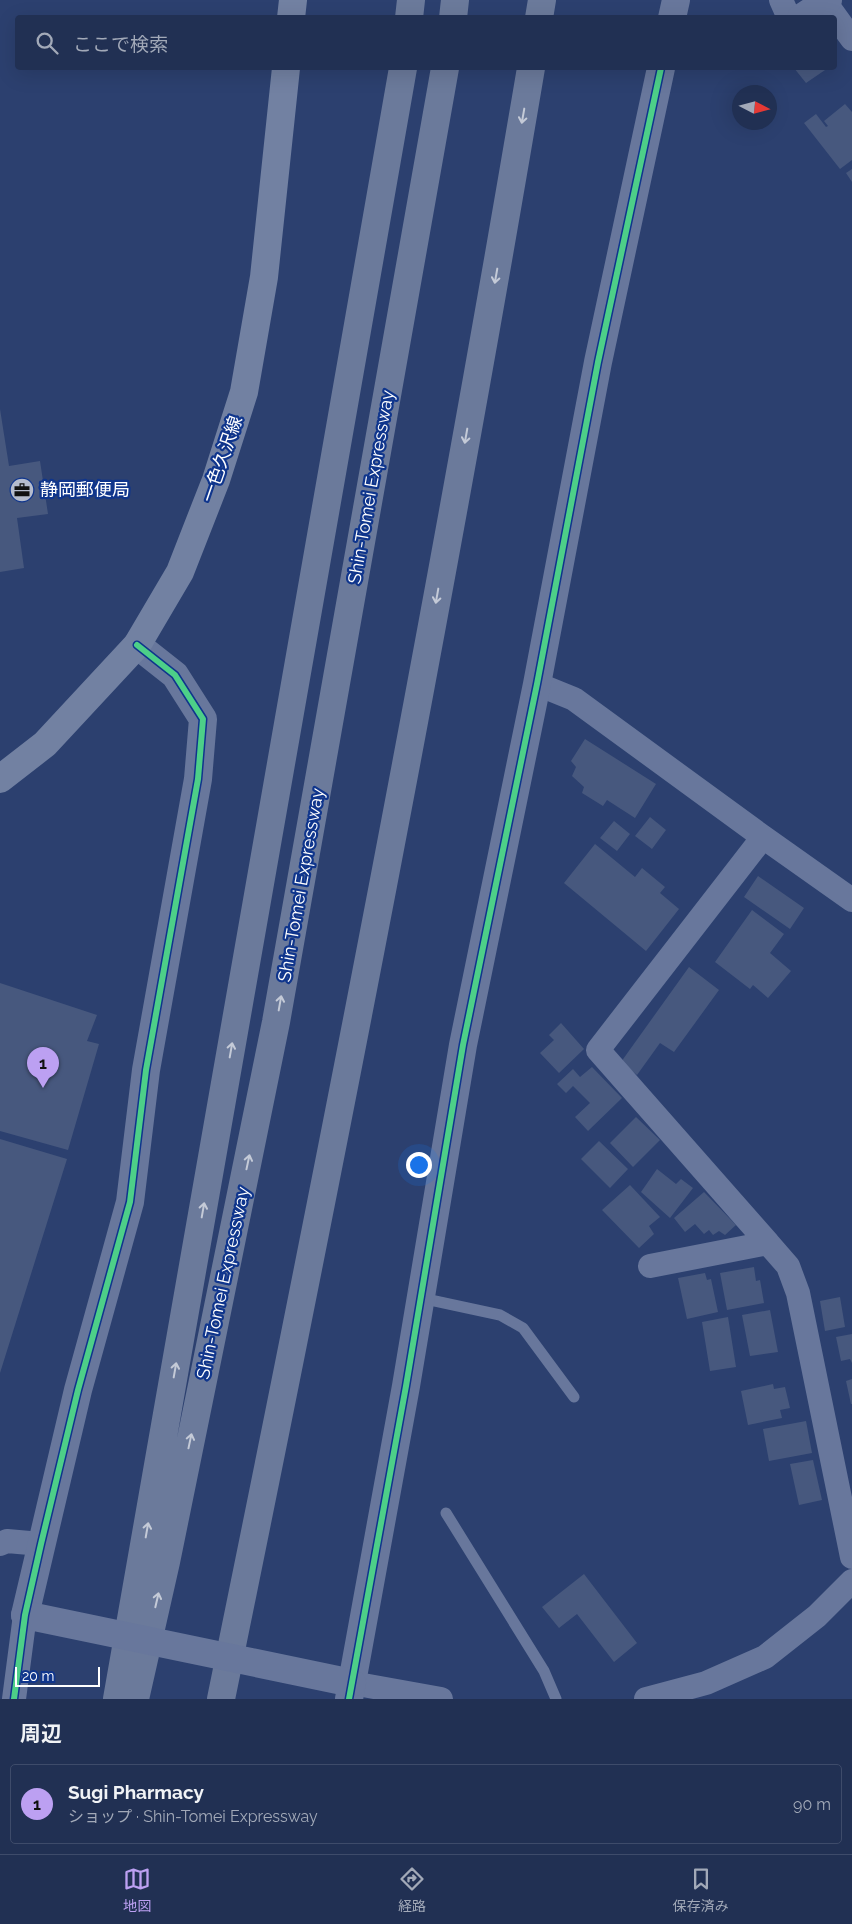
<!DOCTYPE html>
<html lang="ja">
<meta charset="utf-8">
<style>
:root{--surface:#213053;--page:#29385a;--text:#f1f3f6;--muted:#a2a9b8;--line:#3e4b6a;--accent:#bca0f2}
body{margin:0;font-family:Raleway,"Noto Sans JP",sans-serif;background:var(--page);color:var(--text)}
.compass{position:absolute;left:732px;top:85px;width:45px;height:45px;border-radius:50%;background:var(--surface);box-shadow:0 5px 20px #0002;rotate:96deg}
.scale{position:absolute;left:15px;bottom:12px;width:85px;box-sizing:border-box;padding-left:5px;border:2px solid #fff;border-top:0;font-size:14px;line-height:18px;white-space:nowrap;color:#fff;-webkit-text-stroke:4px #0f358c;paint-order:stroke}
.you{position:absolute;left:418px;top:1164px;width:18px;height:18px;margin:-12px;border:4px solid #fff;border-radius:50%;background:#1a73e8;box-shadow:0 0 0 8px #1a73e833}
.badge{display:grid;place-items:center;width:32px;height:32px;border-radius:50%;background:var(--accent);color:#111;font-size:16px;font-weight:700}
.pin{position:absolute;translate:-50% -41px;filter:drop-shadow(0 1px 2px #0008)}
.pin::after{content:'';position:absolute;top:26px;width:18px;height:15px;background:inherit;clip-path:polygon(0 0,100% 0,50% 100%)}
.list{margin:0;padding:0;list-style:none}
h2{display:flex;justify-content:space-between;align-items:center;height:65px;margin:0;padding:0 20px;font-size:21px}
h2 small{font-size:16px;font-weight:400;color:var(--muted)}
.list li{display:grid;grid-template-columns:32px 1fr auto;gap:15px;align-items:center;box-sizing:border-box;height:80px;margin:0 10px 10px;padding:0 10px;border:1px solid var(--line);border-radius:5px}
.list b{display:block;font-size:19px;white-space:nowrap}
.list p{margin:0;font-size:16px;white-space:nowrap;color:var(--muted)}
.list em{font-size:16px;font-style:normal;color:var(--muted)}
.icon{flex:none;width:28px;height:28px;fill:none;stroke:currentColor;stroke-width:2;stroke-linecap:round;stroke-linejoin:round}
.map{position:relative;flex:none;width:852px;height:1699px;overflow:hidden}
.search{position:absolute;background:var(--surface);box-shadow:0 5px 20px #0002;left:15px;right:15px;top:15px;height:55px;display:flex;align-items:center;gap:12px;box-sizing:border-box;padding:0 18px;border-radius:5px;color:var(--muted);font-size:19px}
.sheet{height:155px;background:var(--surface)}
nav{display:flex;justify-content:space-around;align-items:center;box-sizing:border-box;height:70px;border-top:1px solid var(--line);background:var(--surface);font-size:14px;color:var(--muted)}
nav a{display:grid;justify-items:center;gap:2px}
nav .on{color:var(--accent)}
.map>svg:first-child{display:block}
</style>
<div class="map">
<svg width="852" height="1699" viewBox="0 0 852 1699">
<rect width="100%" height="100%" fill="#2c406f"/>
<!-- building -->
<path fill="#47587e" d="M 794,68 L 828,68 L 806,83 Z
M 845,104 L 852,112 L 852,160 L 840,169 L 804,123 L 816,114 L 826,127 L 828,126 L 824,121 Z
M 852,169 L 852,182 L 846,173 Z
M 0,409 L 9,466 L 40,461 L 48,514 L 17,518 L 24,568 L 0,572 Z
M 585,739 L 656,784 L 635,818 L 607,800 L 603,806 L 582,793 L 584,787 L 572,776 L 576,767 L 571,761 Z
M 650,817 L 666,830 L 652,849 L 635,836 Z
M 614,821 L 630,834 L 617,851 L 600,838 Z
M 595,844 L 635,877 L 642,868 L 665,887 L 660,893 L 679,909 L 646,951 L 564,883 Z
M 758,876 L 804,908 L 790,929 L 744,897 Z
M 752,910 L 784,934 L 770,953 L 791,971 L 768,998 L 753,985 L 750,989 L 715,962 Z
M 689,967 L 719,990 L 674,1052 L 660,1043 L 637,1075 L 621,1062 Z
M 0,983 L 97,1015 L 87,1041 L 99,1044 L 68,1150 L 0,1131 Z
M 561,1023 L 584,1049 L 559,1073 L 540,1053 L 554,1040 L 549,1035 Z
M 592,1067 L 622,1098 L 588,1131 L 575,1117 L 590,1103 L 573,1086 L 566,1093 L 557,1084 L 573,1069 L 580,1077 Z
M 636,1117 L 660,1140 L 633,1167 L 610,1143 Z
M 0,1139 L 67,1159 L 0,1373 Z
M 599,1141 L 628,1169 L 610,1188 L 581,1159 Z
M 657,1169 L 676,1184 L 681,1179 L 693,1188 L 670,1218 L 641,1192 Z
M 630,1185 L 660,1217 L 649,1226 L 654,1234 L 639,1248 L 602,1210 Z
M 704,1192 L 736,1225 L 725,1235 L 719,1231 L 713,1235 L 709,1230 L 704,1234 L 695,1224 L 685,1232 L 674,1218 Z
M 754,1267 L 756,1281 L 760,1280 L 764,1303 L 727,1310 L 720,1273 Z
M 705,1273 L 707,1280 L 711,1279 L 718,1312 L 687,1319 L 678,1278 Z
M 840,1297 L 845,1327 L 825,1331 L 820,1301 Z
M 770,1310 L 778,1352 L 750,1356 L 742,1315 Z
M 728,1317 L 736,1367 L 710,1371 L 702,1322 Z
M 852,1334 L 852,1363 L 850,1359 L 841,1361 L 836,1337 Z
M 852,1379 L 852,1404 L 851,1404 L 846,1381 Z
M 773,1384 L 774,1389 L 785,1387 L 790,1408 L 780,1410 L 782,1418 L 748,1425 L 741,1391 Z
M 806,1421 L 812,1453 L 769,1461 L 763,1429 Z
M 813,1460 L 822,1500 L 799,1505 L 790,1464 Z
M 584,1574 L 637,1643 L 614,1662 L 577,1614 L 559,1628 L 542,1607 Z"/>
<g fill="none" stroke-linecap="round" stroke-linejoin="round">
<!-- service -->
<path stroke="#68779c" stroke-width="11" d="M 421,1298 L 500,1315 L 523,1328 L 574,1397
M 446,1513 L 544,1671 L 556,1699"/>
<!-- minor -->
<path stroke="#68779c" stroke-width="24" d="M 781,0 L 789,18
M 825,2 L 852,39
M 537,684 L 574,699 L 763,837 L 852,900
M 763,837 L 598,1050 L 768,1243
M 650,1266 L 768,1243 L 788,1266 L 798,1293 L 852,1557
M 0,1544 L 7,1541 L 41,1544
M 352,1683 L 441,1699
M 14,1699 L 25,1615
M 646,1699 L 706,1683 L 765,1657 L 817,1616 L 852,1581"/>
<!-- tertiary -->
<path stroke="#68779c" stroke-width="28" d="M 672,18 L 676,0
M 801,18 L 828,0
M 25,1615 L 78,1390 L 130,1202 L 146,1070 L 198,779 L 203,719 L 175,675 L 137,645
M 349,1699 L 406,1386 L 463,1045 L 537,684 L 598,362 L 661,68"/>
<!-- primary -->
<path stroke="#7281a2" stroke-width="28" d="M 291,18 L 293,0
M 0,779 L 45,744 L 137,645 L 180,572 L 216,480 L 244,392 L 264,277 L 286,68"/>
<!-- motorway -->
<path stroke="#6b7a9b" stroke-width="28" d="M 409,18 L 411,0
M 453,18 L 455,0
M 539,18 L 542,0
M 117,1699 L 403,68
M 135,1699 L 166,1562 L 276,1022 L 445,68
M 221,1699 C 332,1157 439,613 531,68"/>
<!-- tertiary-bridge -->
<path stroke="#68779c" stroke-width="28" d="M 25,1615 L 352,1683"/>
<!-- cycleway casing -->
<g stroke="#0f358c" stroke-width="9">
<path id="cycleway" d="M 14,1699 L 25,1615 L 41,1544 L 78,1390 L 130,1202 L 146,1070 L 198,779 L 203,719 L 175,675 L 137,645
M 349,1699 L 406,1386 L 463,1045 L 537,684 L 598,362 L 661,68"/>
</g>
<!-- cycleway -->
<use href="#cycleway" stroke="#4dcf88" stroke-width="6"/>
</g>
<!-- one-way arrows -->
<defs><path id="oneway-shaft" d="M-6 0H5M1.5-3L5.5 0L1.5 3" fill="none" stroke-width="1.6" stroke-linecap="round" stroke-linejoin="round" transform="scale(1.25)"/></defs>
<g stroke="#c4cad7">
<use href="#oneway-shaft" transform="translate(523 116) rotate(100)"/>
<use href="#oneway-shaft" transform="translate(496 276) rotate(100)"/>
<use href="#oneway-shaft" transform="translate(466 436) rotate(100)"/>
<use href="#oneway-shaft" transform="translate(437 596) rotate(100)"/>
<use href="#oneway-shaft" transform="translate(280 1003) rotate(-80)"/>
<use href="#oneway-shaft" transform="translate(231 1050) rotate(-80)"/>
<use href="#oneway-shaft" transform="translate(248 1162) rotate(-78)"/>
<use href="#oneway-shaft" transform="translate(203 1210) rotate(-80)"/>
<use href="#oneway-shaft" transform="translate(175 1370) rotate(-80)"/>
<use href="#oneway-shaft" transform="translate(190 1441) rotate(-78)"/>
<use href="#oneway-shaft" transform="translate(147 1530) rotate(-80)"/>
<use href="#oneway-shaft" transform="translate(157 1600) rotate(-77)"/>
</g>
<!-- icons -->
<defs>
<g id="office-disc" transform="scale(1.25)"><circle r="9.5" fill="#b5bccd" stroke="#0f358c"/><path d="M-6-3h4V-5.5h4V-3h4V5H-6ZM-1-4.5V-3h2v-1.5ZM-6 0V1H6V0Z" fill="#111"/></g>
</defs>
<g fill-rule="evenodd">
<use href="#office-disc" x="22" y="490"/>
</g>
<g text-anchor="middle" stroke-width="4.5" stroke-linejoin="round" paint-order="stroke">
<!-- street labels -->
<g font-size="18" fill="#fff" stroke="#0f358c">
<text transform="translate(222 459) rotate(-71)" y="6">一色久沢線</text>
<text transform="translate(371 487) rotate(-80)" y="6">Shin-Tomei Expressway</text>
<text transform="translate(301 885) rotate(-80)" y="6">Shin-Tomei Expressway</text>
<text transform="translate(223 1283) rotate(-78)" y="6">Shin-Tomei Expressway</text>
</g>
<!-- poi labels -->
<g font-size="18" fill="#fff" stroke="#0f358c" text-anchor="start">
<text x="40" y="496">静岡郵便局</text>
</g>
</g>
</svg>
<svg class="compass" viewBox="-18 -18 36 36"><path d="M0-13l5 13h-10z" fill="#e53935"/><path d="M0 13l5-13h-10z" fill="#a2a9b8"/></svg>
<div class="scale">20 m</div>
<div class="you"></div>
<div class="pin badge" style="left:43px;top:1088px">1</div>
<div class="search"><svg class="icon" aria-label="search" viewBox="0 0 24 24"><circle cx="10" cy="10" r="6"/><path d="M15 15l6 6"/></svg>ここで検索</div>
</div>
<section class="sheet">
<h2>周辺<small></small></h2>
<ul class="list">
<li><span class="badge">1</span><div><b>Sugi Pharmacy</b><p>ショップ · Shin-Tomei Expressway</p></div><em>90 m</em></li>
</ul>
</section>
<nav>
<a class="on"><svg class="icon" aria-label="map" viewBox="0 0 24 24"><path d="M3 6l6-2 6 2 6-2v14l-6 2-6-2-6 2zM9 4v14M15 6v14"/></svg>地図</a>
<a><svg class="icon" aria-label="directions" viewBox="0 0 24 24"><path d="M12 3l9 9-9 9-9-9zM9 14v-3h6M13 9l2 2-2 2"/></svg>経路</a>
<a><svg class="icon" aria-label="saved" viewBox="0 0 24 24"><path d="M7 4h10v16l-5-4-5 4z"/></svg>保存済み</a>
</nav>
